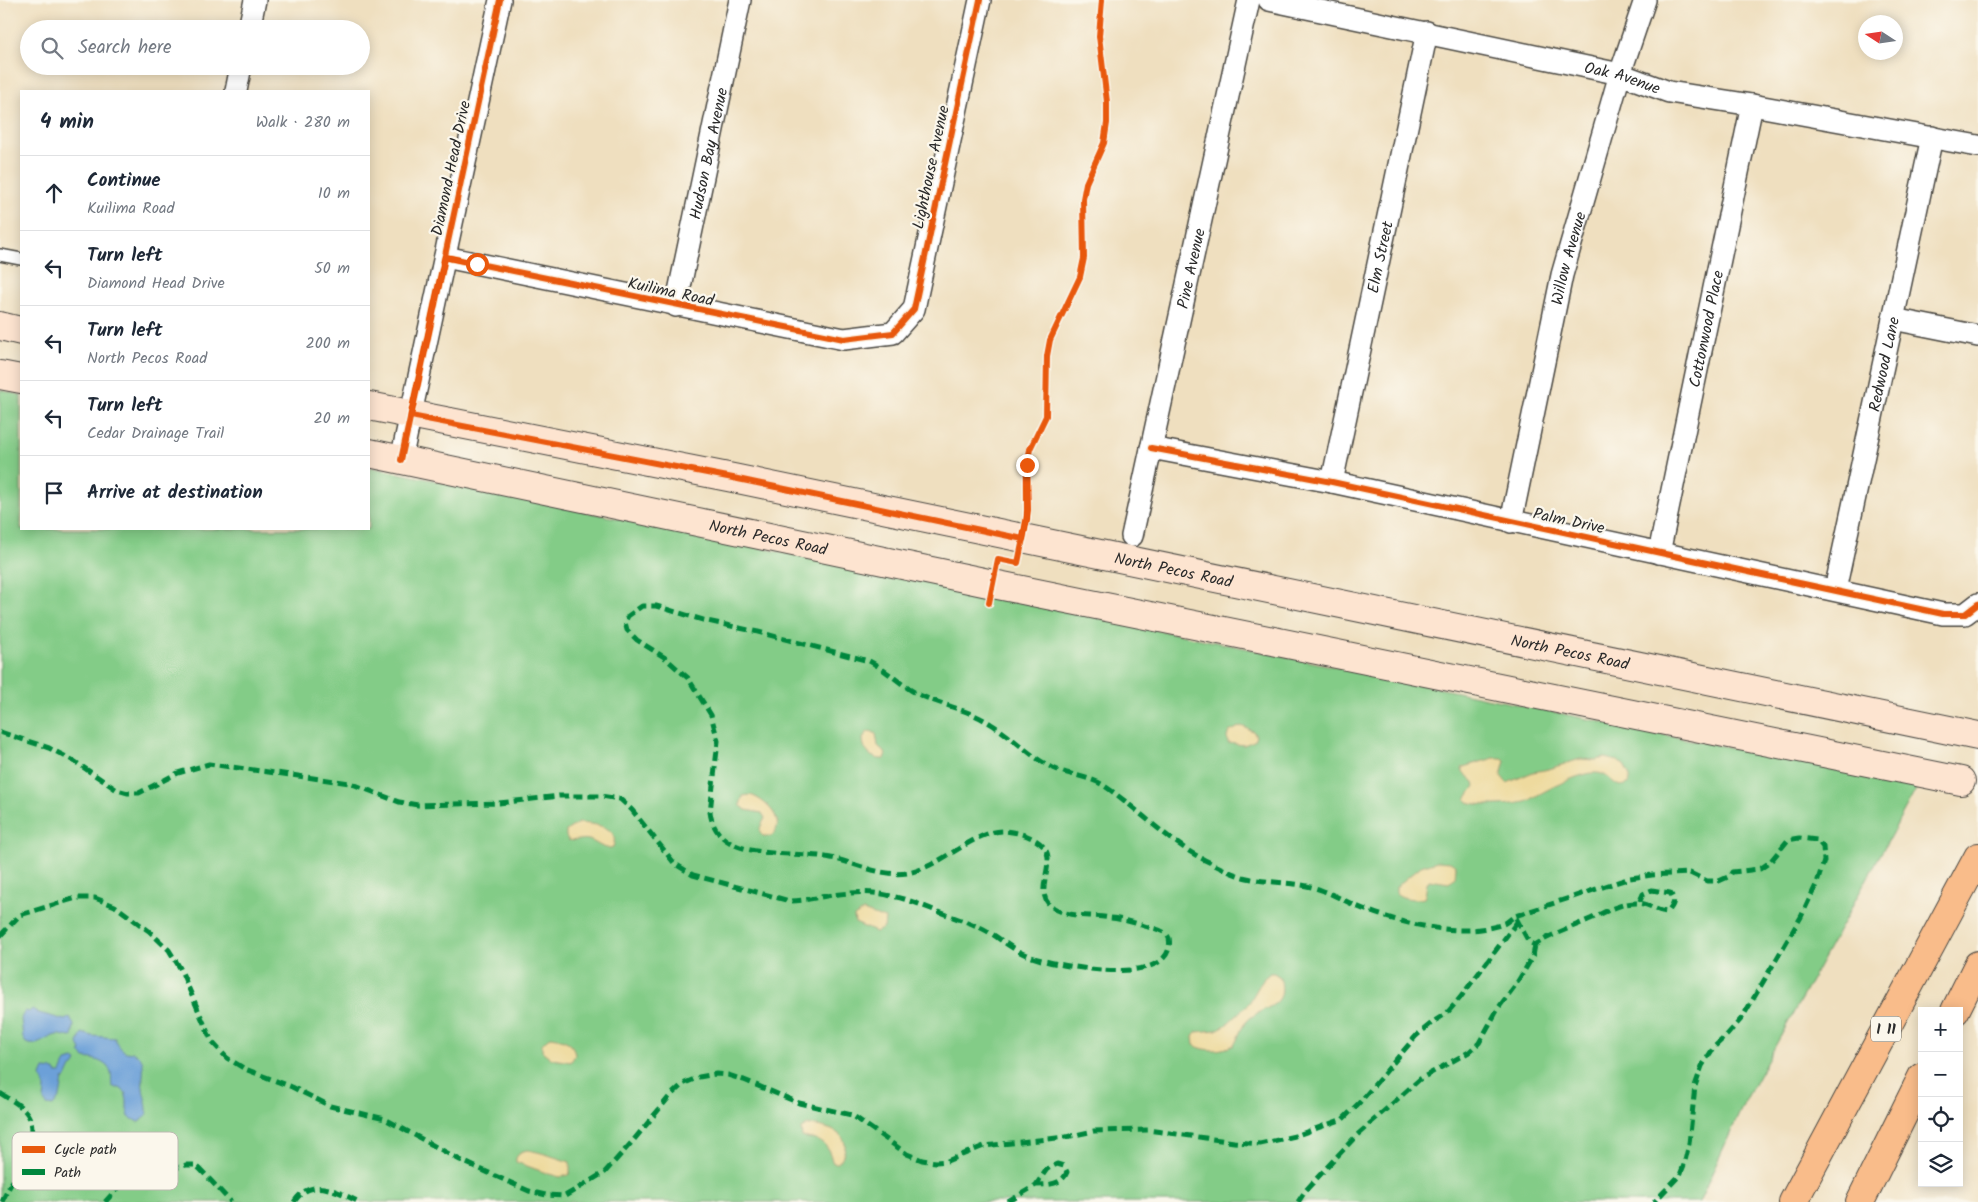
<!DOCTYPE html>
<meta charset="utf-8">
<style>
:root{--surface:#fff;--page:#f2f2f3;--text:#1f2937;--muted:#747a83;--line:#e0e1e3}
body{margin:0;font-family:Kalam,sans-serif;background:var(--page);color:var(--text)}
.controls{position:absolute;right:15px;bottom:15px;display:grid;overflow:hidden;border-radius:0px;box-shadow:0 2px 12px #0003}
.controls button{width:45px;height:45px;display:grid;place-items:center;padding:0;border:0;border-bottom:1px solid var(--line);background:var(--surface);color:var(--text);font:25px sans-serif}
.compass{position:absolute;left:1858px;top:15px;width:45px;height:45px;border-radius:50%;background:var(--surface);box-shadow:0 2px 12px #0003;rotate:282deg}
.stop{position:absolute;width:15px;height:15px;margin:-11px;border:4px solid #ea580c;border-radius:50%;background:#fff}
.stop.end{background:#ea580c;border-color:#fff;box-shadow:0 1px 5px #0008}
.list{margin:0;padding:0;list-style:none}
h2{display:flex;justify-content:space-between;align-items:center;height:65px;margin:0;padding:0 20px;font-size:21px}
h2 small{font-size:16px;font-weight:400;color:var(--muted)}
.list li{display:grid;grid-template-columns:32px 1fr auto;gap:15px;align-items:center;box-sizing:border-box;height:75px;padding:0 20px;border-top:1px solid var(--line)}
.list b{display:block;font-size:19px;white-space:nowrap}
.list p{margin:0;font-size:16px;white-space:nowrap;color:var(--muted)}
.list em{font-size:16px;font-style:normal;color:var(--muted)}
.icon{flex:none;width:28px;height:28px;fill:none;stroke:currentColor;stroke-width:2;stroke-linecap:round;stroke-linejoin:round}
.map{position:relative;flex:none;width:1978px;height:1202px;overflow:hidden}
.search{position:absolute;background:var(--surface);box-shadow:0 2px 12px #0003;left:20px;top:20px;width:350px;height:55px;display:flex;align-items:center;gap:12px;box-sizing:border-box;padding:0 18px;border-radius:28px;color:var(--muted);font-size:19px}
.panel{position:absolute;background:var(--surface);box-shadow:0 2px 12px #0003;left:20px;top:90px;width:350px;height:440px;border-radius:0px}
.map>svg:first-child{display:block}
</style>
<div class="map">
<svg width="1978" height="1202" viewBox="0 0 1978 1202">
<rect width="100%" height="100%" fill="#fbf7ec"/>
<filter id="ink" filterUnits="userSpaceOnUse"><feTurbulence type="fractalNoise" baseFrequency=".02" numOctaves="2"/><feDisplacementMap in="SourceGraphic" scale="10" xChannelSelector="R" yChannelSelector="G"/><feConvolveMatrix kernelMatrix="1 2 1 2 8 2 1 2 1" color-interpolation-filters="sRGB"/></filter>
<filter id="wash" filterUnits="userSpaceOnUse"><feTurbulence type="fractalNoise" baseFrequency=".0096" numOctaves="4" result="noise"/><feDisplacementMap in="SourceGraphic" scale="20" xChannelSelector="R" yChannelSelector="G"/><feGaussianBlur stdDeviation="1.12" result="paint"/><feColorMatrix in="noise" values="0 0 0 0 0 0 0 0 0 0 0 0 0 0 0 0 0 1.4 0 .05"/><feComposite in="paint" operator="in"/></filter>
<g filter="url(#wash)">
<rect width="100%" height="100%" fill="#efdfbf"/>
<!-- green -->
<path fill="#83cc87" stroke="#577c59" d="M 0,390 L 21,395 L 21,529 L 369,529 L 369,467 L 1660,734 L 1919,784 L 1744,1103 L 1699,1202 L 0,1202 Z"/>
<!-- sand -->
<path fill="#eeda9e" stroke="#8c8264" d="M 1241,726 L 1253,731 L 1256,736 L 1254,741 L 1244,745 L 1228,743 L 1227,737 L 1229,732 Z
M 871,731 L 876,734 L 878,746 L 886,753 L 884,759 C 872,760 863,751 863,739 L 866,733 Z
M 1494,758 L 1502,758 L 1505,760 L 1501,776 L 1507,783 L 1533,772 L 1549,769 L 1580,759 L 1596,760 L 1605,758 L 1617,761 L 1624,765 L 1630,776 L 1628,784 C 1615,790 1613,778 1602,774 C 1597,772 1589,773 1583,775 C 1571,778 1550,788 1538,795 C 1534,797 1530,801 1525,802 C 1511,805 1482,807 1468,802 L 1466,799 L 1475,786 L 1474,782 L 1462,771 L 1463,767 Z
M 750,795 C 765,799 789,822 771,836 L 763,836 L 760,833 L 760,828 L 765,818 L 762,813 L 746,810 L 740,805 L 743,796 Z
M 578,823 C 592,824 621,825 613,847 C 604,851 598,843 589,840 C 582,838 575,842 568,840 L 566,836 L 566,831 Z
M 1437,861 L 1450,862 L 1456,866 L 1455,877 L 1449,883 L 1429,880 C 1425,885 1427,892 1424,898 C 1416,900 1402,899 1396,893 L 1396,887 L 1421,866 Z
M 863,911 L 885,919 L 884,928 L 876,932 L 855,923 L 854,917 Z
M 1270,973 L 1274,973 L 1280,977 C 1289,1010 1263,1004 1247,1021 C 1240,1028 1239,1038 1234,1045 C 1223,1051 1205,1052 1194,1045 L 1193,1037 L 1196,1032 L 1216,1030 L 1226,1025 L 1249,1003 L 1263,979 Z
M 552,1037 C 563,1039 574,1042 575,1055 L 571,1062 L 552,1059 L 542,1051 L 542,1044 L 548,1038 Z
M 808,1125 C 821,1126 847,1130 845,1148 C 844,1154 842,1159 838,1163 L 833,1163 C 831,1159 831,1155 829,1152 C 826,1140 811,1139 802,1137 L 801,1129 Z
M 527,1150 C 542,1152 556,1158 570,1162 L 570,1173 L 568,1175 L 560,1177 L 549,1174 L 516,1162 L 516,1158 L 520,1152 Z"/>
<!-- water -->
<path fill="#6ca0d8" stroke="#4c6682" d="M 32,1009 L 39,1013 L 65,1020 L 70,1017 L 74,1025 L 72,1037 C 66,1037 62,1034 56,1035 C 45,1038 38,1048 26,1043 L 23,1038 L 21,1018 L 25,1011 L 29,1012 Z
M 82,1033 L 92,1036 L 115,1038 C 117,1046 125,1055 133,1052 C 149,1060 141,1074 143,1088 C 144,1100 154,1117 138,1122 L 129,1117 L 127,1109 L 127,1100 L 125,1092 L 120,1088 L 116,1088 L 112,1086 C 111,1081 112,1078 111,1073 C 108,1062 95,1059 85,1058 L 79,1052 L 81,1051 L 78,1043 Z
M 74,1059 L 77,1061 L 75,1065 L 71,1067 L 66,1078 L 63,1079 L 60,1097 L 53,1106 L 47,1105 L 44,1101 L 45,1088 L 41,1076 L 44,1069 L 55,1070 L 56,1073 L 61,1073 L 66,1061 Z"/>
</g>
<g filter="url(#ink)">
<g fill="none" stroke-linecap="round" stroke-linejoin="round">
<!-- service casing -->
<g stroke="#484641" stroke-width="14">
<path id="service" d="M 0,255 L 21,259"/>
</g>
<!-- minor casing -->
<g stroke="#484641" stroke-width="24">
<g id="minor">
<path id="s1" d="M 1269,0 L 1620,74 L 1669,92 L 1752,105 L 1978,146"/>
<path d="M 249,29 L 255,0"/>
<path d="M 236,91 L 241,66"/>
<path d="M 445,257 L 844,339 L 893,333 L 914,309 L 980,0"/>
<path id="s2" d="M 676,306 L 740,0"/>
<path d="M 1893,319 L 1978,336"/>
<path d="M 1151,448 L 1332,482 L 1943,614 L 1965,614 L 1978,604"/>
<path d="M 401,460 L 500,0"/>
<path id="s3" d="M 1332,482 L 1427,32"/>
<path id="s4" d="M 1511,522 L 1562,275 L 1620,74 L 1645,0"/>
<path id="s5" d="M 1132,536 L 1249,0"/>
<path id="s6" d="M 1659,553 L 1752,105"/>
<path id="s7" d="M 1835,590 L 1932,137"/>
</g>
</g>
<!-- secondary casing -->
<g stroke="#484641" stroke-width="30">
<g id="secondary">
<path d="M 0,326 L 21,331"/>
<path d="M 0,375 L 21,379"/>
<path id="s8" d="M 369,406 L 733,478 L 1978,736"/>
<path id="s9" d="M 369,453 L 993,584 L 1961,781"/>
</g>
</g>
<!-- motorway casing -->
<g stroke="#484641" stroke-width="30">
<path id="motorway" d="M 1955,1011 L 1978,965
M 1793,1202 L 1978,857
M 1860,1202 L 1922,1077"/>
</g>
<!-- service -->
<use href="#service" stroke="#fff" stroke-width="11"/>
<!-- minor -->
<use href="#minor" stroke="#fff" stroke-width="21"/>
<!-- secondary -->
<use href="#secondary" stroke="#fde4d0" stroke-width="28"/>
<!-- motorway -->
<use href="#motorway" stroke="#f9bc8a" stroke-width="28"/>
<!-- quiet -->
<path stroke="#00873e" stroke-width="5" stroke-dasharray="10 5" stroke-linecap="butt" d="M 0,732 L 49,748 L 74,761 L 117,790 L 128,793 L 139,793 L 178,773 L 209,764 L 350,783 L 399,802 L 418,805 L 499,803 L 559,796 L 601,796 L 620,799 L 632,810 L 675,864 L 693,875 L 790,901 C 805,901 818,897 833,895 C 853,892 872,891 891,896 C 909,899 925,907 942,913 C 957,919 973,923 987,931 C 1001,939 1014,951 1029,956 C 1054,966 1163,987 1169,947 C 1170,942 1170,937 1166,934 C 1162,930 1154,928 1148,927 C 1136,923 1122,919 1110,918 C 1096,915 1080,917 1066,913 C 1030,903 1049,880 1048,857 C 1046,839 1019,832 1005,831 C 974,830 940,868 907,873 C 881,877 856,863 831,858 C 793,849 717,865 710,812 L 718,741 L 711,715 L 688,678 L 664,657 L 637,640 L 627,630 L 625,622 L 628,616 L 642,606 L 656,606 L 703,620 L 758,632 L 869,661 C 887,670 905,689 922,696 C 945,706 969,710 991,724 C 1012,737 1029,755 1049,766 C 1067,776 1089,775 1106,787 C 1141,811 1170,844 1209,862 C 1221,868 1234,875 1247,878 C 1271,884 1296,881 1321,890 C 1338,896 1353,906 1369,911 C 1406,925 1465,938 1503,924 C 1507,923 1511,918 1515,916 L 1630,878 L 1652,875 L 1690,873 L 1707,881 L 1719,881 L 1730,876 L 1732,872 L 1760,869 L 1770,862 L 1788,840 L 1799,838 L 1817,840 L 1823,847 L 1824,861 L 1817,883 L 1801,917 L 1742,1018 L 1727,1035 L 1714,1047 L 1702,1066 L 1695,1086 L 1689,1144 L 1684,1165 L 1680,1175 L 1654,1202
M 1516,918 L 1529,942 L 1535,945 C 1552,934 1570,928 1588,920 C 1604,913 1620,902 1639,903 C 1651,904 1656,912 1668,912 C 1674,904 1676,901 1670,893 L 1652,890 L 1643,894 L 1639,903
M 0,936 L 20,915 L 76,898 L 95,898 L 115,906 L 149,931 L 169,950 L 180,968 L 212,1042 L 227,1058 L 245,1069 L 292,1087 L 330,1106 L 385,1119 L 460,1160 L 529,1191 L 546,1195 L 565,1196 L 605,1172 L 632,1142 L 670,1096 L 683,1084 L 699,1077 L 716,1074 L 728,1075 L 744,1080 L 799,1103 L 852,1115 L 907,1154 L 922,1160 L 936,1162 L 947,1161 L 984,1146 L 1066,1137 L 1094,1131 L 1148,1130 L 1234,1142 L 1260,1144 L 1295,1136 L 1343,1119 L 1360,1102 L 1416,1036 L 1433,1022 L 1447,1013 L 1460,998 L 1517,922
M 0,1093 C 9,1099 22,1105 28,1115 C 43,1139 11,1179 2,1202
M 105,1202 L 122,1183 L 186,1165 L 195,1165 L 200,1169 L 231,1202
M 294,1202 C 311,1176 337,1191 359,1202
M 1008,1202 L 1036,1185 L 1047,1169 L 1057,1164 L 1064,1166 L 1067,1172 C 1062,1185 1048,1185 1036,1185
M 1298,1202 L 1306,1190 L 1356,1136 L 1420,1079 L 1469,1052 L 1479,1043 L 1499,1007 L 1517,983 L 1533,956 L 1535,945"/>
<!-- cycleway casing -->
<g stroke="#fbf7ec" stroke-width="9">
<path id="cycleway" d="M 445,257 L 844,339 L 893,333 L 914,309 L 980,0
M 1151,448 L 1332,482 L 1943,614 L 1965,614 L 1978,604
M 401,460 L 500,0
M 989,603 L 998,559 L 1018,563 L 1027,519 L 1027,465 L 1030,449 L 1046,416 L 1047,356 L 1050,340 L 1080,277 L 1084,258 L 1083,199 L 1086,183 L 1104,143 L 1107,123 L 1107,102 L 1099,36 L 1102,0"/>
</g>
<!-- cycleway -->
<use href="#cycleway" stroke="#e8590c" stroke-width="6"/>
</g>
</g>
<g fill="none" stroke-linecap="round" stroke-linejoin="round" filter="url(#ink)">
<!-- route -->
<path stroke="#ea580c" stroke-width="6" d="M 477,264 L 445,257 L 411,416 L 733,478 L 1023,539 L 1028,510 L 1027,465"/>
</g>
<g text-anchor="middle" stroke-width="4.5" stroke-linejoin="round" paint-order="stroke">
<!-- shield labels -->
<rect fill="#fbf7ec" stroke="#696865" stroke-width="1" x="1871" y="1016.5" width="30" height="25" rx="4"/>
<g font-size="15" font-weight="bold" fill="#2b2b2b">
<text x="1886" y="1034">I 11</text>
</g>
<!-- street labels -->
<g font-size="16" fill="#2b2b2b" stroke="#fbf7ec">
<text dy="6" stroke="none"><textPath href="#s1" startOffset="362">Oak Avenue</textPath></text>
<text dy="6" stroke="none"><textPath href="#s2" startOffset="156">Hudson Bay Avenue</textPath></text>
<text transform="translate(930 167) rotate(-78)" y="6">Lighthouse Avenue</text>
<text transform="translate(450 168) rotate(-78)" y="6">Diamond Head Drive</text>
<text dy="6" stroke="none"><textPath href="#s3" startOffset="230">Elm Street</textPath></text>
<text dy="6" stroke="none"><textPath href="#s4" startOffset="270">Willow Avenue</textPath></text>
<text dy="6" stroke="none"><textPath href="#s5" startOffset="274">Pine Avenue</textPath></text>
<text transform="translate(671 291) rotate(12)" y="6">Kuilima Road</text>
<text dy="6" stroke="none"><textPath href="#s6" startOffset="229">Cottonwood Place</textPath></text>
<text dy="6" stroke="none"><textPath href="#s7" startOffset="231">Redwood Lane</textPath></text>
<text transform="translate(1569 520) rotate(12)" y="6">Palm Drive</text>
<text dy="6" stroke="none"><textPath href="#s9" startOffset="408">North Pecos Road</textPath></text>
<text dy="6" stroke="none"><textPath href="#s8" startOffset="821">North Pecos Road</textPath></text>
<text dy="6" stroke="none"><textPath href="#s8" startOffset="1226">North Pecos Road</textPath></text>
</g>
</g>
<!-- legend -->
<rect x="12" y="1132" width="166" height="58" rx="8" fill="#fbf7ec" stroke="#bdbab2" stroke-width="1"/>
<rect x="22" y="1146" width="23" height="7" fill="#e8590c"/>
<rect x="22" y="1169" width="23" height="6" fill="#00873e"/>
<g font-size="14" fill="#2b2b2b">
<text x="54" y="1154">Cycle path</text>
<text x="54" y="1177">Path</text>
</g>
</svg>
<div class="controls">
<button>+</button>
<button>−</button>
<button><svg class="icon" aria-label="locate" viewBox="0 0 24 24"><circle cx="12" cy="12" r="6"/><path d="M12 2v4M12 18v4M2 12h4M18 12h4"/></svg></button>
<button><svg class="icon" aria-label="layers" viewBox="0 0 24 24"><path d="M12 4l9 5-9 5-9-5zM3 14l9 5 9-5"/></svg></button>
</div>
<svg class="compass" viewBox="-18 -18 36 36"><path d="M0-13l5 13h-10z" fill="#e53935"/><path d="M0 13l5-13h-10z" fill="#747a83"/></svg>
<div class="stop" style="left:477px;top:264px"></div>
<div class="stop end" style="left:1027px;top:465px"></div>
<div class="search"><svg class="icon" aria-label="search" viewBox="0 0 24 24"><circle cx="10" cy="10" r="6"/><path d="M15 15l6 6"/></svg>Search here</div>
<section class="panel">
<h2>4 min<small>Walk · 280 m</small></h2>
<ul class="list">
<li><svg class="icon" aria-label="ahead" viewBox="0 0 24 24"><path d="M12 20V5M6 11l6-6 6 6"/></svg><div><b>Continue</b><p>Kuilima Road</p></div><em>10 m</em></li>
<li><svg class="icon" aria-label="left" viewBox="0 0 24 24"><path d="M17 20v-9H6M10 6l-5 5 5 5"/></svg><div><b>Turn left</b><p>Diamond Head Drive</p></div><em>50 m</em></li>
<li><svg class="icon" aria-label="left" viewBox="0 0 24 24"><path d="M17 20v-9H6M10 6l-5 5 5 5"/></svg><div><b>Turn left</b><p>North Pecos Road</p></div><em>200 m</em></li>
<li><svg class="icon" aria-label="left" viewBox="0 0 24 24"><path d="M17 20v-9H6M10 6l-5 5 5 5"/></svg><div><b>Turn left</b><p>Cedar Drainage Trail</p></div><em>20 m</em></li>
<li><svg class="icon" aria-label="arrive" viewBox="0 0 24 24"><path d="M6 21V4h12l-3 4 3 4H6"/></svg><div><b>Arrive at destination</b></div></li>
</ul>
</section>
</div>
